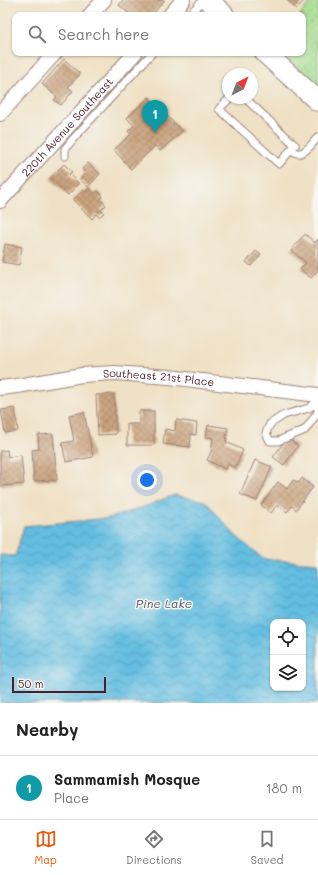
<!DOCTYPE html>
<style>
:root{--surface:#fff;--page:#f6f6f6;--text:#222;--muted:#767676;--line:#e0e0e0;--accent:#ea580c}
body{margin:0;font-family:Mali,sans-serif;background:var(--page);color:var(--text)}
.controls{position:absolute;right:12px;bottom:12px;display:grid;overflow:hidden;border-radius:8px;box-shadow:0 1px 3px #0004}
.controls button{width:36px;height:36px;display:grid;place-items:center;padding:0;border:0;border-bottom:1px solid var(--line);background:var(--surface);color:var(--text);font:20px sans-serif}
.compass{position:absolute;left:222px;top:68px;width:36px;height:36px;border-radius:50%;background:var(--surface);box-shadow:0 1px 3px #0004;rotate:42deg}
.scale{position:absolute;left:12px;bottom:10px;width:94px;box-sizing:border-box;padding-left:4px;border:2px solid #4a1f2b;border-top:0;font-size:11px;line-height:14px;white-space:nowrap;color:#4a1f2b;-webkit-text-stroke:3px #f6f6f2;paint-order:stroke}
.you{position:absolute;left:147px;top:480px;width:14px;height:14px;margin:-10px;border:3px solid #fff;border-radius:50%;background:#1a73e8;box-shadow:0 0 0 6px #1a73e833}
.badge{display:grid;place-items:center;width:26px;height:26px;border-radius:50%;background:var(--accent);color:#fff;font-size:13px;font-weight:700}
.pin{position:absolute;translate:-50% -33px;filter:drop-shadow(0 1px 2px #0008)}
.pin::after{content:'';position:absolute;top:21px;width:14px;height:12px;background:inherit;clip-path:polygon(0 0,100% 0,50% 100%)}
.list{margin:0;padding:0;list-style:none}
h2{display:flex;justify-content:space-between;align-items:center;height:52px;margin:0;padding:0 16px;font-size:17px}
h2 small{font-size:13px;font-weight:400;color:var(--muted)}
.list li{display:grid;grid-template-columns:26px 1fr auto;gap:12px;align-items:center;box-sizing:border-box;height:64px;padding:0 16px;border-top:1px solid var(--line)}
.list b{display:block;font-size:15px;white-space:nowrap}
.list p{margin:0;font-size:13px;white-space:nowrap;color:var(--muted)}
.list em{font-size:13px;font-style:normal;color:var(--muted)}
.icon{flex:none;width:22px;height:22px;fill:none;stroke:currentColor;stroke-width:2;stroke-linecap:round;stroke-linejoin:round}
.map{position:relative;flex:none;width:318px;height:703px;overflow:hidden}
.search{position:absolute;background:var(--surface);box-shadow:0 1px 3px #0004;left:12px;right:12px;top:12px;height:44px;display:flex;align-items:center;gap:10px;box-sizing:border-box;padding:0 14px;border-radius:8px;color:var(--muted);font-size:15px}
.sheet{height:116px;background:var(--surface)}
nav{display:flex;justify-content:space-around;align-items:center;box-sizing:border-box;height:56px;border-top:1px solid var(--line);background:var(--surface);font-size:11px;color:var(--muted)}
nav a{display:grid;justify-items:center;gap:2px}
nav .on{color:var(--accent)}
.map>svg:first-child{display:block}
</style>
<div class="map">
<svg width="318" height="703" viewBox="0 0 318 703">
<defs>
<pattern id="park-dots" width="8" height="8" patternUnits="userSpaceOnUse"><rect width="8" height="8" fill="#a4db8d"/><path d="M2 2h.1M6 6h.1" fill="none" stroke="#8fbc7a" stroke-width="1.8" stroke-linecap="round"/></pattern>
<pattern id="water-waves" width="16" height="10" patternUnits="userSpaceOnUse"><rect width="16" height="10" fill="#63bee1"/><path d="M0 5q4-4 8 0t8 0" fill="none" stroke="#549ab7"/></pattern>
<pattern id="building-cross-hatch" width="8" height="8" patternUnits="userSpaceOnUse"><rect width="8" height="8" fill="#cba47f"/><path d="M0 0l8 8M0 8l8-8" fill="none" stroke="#a78568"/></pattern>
</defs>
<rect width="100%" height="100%" fill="#f6f6f2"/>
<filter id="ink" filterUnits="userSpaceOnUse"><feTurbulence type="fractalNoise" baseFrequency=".025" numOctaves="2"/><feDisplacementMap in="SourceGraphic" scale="8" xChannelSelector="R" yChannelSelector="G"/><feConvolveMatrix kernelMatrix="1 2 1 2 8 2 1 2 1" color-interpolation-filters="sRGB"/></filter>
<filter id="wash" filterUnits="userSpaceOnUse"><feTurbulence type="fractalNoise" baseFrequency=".012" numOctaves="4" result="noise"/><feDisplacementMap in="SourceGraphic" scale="16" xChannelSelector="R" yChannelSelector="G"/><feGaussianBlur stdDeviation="0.9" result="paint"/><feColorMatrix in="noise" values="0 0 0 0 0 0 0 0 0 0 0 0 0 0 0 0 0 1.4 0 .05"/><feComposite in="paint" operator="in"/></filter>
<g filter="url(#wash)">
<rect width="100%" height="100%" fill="#efe1c5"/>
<!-- park -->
<path fill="url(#park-dots)" stroke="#777d5c" d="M 313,0 L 318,0 L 318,87 L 282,53 L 303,53 L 303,15 L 299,15 Z"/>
<!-- water -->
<path fill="url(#water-waves)" stroke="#566e86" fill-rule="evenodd" d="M 174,495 L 205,501 L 236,536 L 263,559 L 318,563 L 318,703 L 0,703 L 0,555 L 15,556 L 24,526 L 110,518 L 144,507 ZM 273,622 L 303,622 L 303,688 L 273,688 Z"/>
<g id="blocks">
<!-- building -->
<path fill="url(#building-cross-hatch)" d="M 123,0 L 164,0 L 164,1 L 152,15 L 131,15 L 119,5 Z
M 287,0 L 305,0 L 296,9 Z
M 64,59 L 80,74 L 68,87 L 73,91 L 61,105 L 54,100 L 57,97 L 42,84 Z
M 149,97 L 182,131 L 160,151 L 155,146 L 131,169 L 114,150 L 131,134 L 128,131 L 134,126 L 127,118 Z
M 88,163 L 100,174 L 88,187 L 80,179 L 85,173 L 82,169 Z
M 64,164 L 72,172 L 69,174 L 79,184 L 68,195 L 50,178 Z
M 89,188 L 95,194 L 98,191 L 103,196 L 100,199 L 106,205 L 101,210 L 104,213 L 99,217 L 96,214 L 92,219 L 73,200 L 83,190 L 85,192 Z
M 305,234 L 315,243 L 318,239 L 318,270 L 311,278 L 300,269 L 306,263 L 291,250 Z
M 5,244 L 22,247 L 19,265 L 2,262 Z
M 256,251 L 261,255 L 251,266 L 246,262 Z
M 114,394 L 116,434 L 98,435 L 96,395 Z
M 15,408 L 18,431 L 5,433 L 1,410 Z
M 139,411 L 154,411 L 154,445 L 127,445 L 127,424 L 139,424 Z
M 84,412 L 93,457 L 66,462 L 62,443 L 74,441 L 69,415 Z
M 176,420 L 197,423 L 196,435 L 191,434 L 190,447 L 163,444 L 165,429 L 175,431 Z
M 208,425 L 228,428 L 226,442 L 243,450 L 235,468 L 228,464 L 225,469 L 207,460 L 211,452 L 213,438 L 206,437 Z
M 53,434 L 57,480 L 34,481 L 32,450 L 39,449 L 38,435 Z
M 287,438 L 298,446 L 284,465 L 273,457 Z
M 7,450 L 8,457 L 21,455 L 24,484 L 0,486 L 0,451 Z
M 255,460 L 272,467 L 257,501 L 240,494 Z
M 302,478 L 313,487 L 296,510 L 292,506 L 287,512 L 277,505 L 271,513 L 261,505 L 278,482 L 287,489 L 293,480 L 299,483 Z"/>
</g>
</g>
<g filter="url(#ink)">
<use href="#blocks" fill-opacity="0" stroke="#9c8078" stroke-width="1"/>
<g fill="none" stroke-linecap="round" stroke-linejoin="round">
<!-- lane casing -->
<g stroke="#9c8078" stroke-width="9">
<path id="lane" d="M 189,15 L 203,0
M 230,98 L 219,109 L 279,164 L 295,145 L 245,98
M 292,149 C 293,150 296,153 297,153 C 304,155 314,142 318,137
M 65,156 L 65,149 L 73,139 L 152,53
M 317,402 L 318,412 L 305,430 L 278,441 L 270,441 L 266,433 L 270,424 L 284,415 L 309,408 L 318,401"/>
</g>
<!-- street casing -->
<g stroke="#9c8078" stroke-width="16">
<g id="street">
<path d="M 90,15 L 104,0"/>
<path d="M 170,15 L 183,0"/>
<path d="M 0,114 L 55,53"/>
<path id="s1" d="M 0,201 L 135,53"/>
<path id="s2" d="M 0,388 L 17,386 L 82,375 L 114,373 L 169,377 L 318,395"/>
</g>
</g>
<!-- secondary casing -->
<g stroke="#9c8078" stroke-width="22">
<path id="secondary" d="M 208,0 L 224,15
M 265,53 L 318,101"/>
</g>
<!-- lane -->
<use href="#lane" stroke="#fff" stroke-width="7"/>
<!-- street -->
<use href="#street" stroke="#fff" stroke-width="14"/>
<!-- secondary -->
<use href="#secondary" stroke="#fff" stroke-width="20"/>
</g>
</g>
<g text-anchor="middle" stroke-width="3" stroke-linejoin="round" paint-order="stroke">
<!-- street labels -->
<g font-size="11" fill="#4a1f2b" stroke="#f6f6f2">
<text dy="4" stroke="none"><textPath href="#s1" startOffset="100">220th Avenue Southeast</textPath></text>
<text dy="4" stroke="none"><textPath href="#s2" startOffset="160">Southeast 21st Place</textPath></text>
</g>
<!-- water labels -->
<g font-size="12" font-style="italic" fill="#53576b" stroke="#f6f6f2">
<text x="164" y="608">Pine Lake</text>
</g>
</g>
</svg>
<div class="controls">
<button><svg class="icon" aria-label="locate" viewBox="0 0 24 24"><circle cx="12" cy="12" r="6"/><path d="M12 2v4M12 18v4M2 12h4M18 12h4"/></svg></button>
<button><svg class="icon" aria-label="layers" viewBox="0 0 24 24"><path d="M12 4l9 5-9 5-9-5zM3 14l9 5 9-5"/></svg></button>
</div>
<svg class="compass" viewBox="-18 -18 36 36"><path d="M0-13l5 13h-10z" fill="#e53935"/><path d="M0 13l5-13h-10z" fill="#767676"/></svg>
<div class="scale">50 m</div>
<div class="you"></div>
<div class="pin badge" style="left:155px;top:133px;background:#0f9aa8">1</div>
<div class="search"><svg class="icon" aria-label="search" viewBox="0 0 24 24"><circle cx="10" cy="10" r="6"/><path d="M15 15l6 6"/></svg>Search here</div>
</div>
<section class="sheet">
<h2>Nearby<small></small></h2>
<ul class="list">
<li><span class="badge" style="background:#0f9aa8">1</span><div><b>Sammamish Mosque</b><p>Place</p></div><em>180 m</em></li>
</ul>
</section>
<nav>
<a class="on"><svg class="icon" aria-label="map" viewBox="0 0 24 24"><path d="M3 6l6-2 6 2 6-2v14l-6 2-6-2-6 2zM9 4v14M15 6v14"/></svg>Map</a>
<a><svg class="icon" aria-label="directions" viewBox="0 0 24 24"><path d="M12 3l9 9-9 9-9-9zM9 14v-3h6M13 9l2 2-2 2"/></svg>Directions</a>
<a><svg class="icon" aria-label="saved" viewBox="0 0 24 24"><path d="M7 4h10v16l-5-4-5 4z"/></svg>Saved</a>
</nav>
